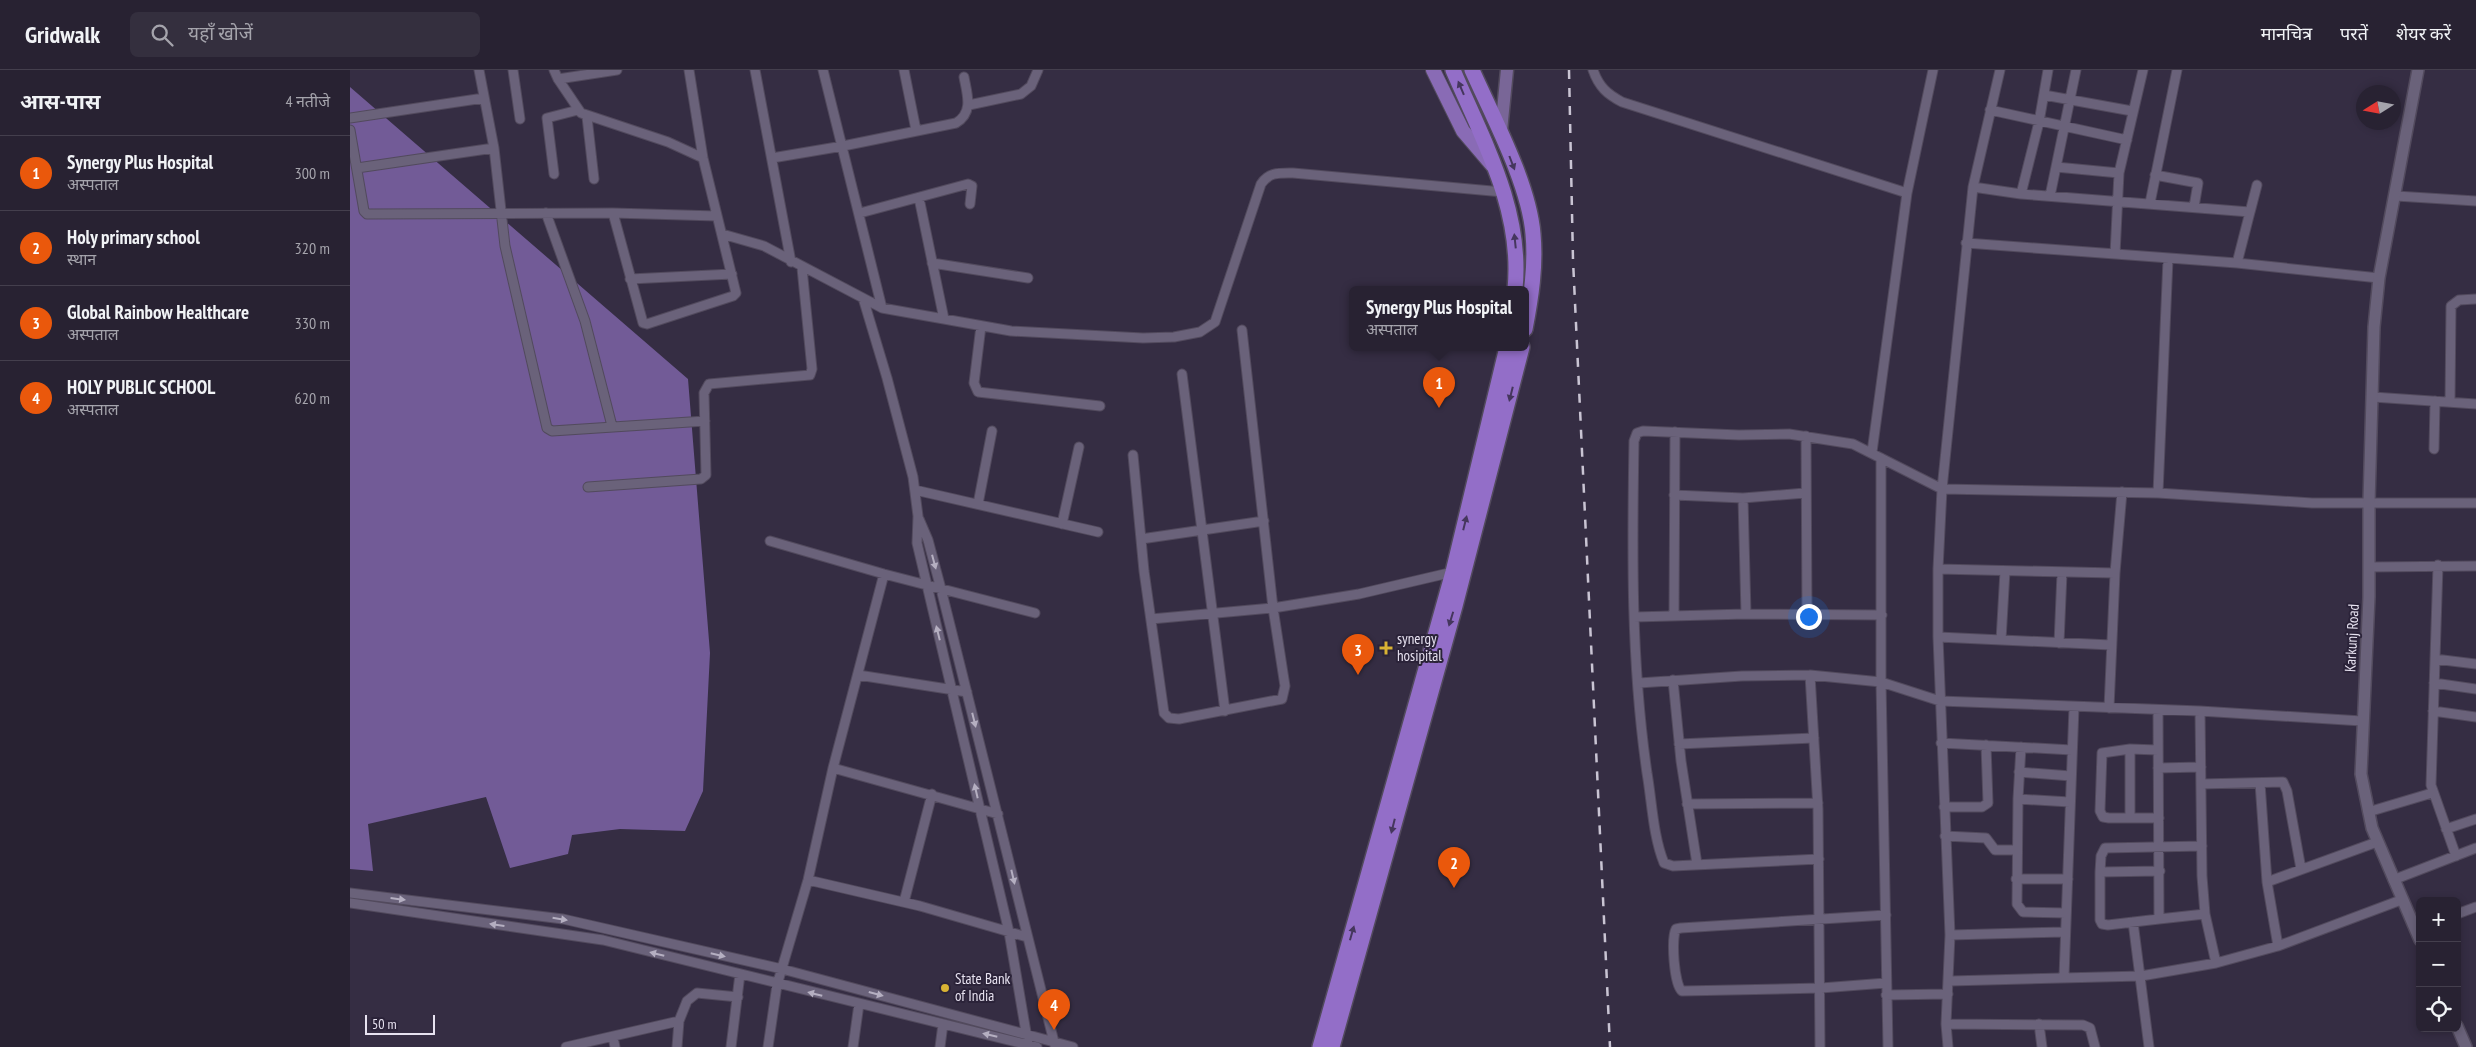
<!DOCTYPE html>
<html lang="hi">
<meta charset="utf-8">
<style>
:root{--surface:#282232;--page:#342f3e;--text:#f1f3f6;--muted:#a5a4ac;--line:#443f4d;--accent:#ea580c}
body{margin:0;font-family:"PT Sans Narrow","Noto Sans Devanagari",sans-serif;background:var(--page);color:var(--text)}
.controls{position:absolute;right:15px;bottom:15px;display:grid;overflow:hidden;border-radius:8px;box-shadow:0 2px 8px #0003}
.controls button{width:45px;height:45px;display:grid;place-items:center;padding:0;border:0;border-bottom:1px solid var(--line);background:var(--surface);color:var(--text);font:25px sans-serif}
.compass{position:absolute;left:2006px;top:15px;width:45px;height:45px;border-radius:50%;background:var(--surface);box-shadow:0 2px 8px #0003;rotate:259deg}
.scale{position:absolute;left:15px;bottom:12px;width:70px;box-sizing:border-box;padding-left:5px;border:2px solid #e7e2f0;border-top:0;font-size:14px;line-height:18px;white-space:nowrap;color:#e7e2f0;-webkit-text-stroke:4px #2b2339;paint-order:stroke}
.you{position:absolute;left:1458px;top:546px;width:18px;height:18px;margin:-12px;border:4px solid #fff;border-radius:50%;background:#1a73e8;box-shadow:0 0 0 8px #1a73e833}
.badge{display:grid;place-items:center;width:32px;height:32px;border-radius:50%;background:var(--accent);color:#fff;font-size:16px;font-weight:700}
.pin{position:absolute;translate:-50% -41px;filter:drop-shadow(0 1px 2px #0008)}
.pin::after{content:'';position:absolute;top:26px;width:18px;height:15px;background:inherit;clip-path:polygon(0 0,100% 0,50% 100%)}
.popup{position:absolute;left:999px;top:216px;width:180px;height:65px;box-sizing:border-box;display:grid;place-content:center;border-radius:8px;background:var(--surface);filter:drop-shadow(0 1px 4px #0005);font-size:16px;white-space:nowrap;color:var(--muted)}
.popup b{font-size:19px;color:var(--text)}
.popup::after{content:'';position:absolute;left:50%;top:100%;margin-left:-10px;border:10px solid transparent;border-top-color:var(--surface)}
.list{margin:0;padding:0;list-style:none}
h2{display:flex;justify-content:space-between;align-items:center;height:65px;margin:0;padding:0 20px;font-size:21px}
h2 small{font-size:16px;font-weight:400;color:var(--muted)}
.list li{display:grid;grid-template-columns:32px 1fr auto;gap:15px;align-items:center;box-sizing:border-box;height:75px;padding:0 20px;border-top:1px solid var(--line)}
.list b{display:block;font-size:19px;white-space:nowrap}
.list p{margin:0;font-size:16px;white-space:nowrap;color:var(--muted)}
.list em{font-size:16px;font-style:normal;color:var(--muted)}
.icon{flex:none;width:28px;height:28px;fill:none;stroke:currentColor;stroke-width:2;stroke-linecap:round;stroke-linejoin:round}
.map{position:relative;flex:none;width:2126px;height:977px;overflow:hidden}
header{display:flex;align-items:center;gap:30px;box-sizing:border-box;height:70px;padding:0 25px;background:var(--surface);border-bottom:1px solid var(--line)}
header strong{font-size:24px}
nav{display:flex;gap:28px;margin-inline-start:auto;font-size:18px}
.search{width:350px;height:45px;background:var(--page);display:flex;align-items:center;gap:12px;box-sizing:border-box;padding:0 18px;border-radius:8px;color:var(--muted);font-size:19px}
main{display:flex}
aside{flex:1;background:var(--surface)}
.map>svg:first-child{display:block}
</style>
<header>
<strong>Gridwalk</strong>
<div class="search"><svg class="icon" aria-label="search" viewBox="0 0 24 24"><circle cx="10" cy="10" r="6"/><path d="M15 15l6 6"/></svg>यहाँ खोजें</div>
<nav><a>मानचित्र</a><a>परतें</a><a>शेयर करें</a></nav>
</header>
<main>
<aside>
<h2>आस-पास<small>4 नतीजे</small></h2>
<ul class="list">
<li><span class="badge">1</span><div><b>Synergy Plus Hospital</b><p>अस्पताल</p></div><em>300 m</em></li>
<li><span class="badge">2</span><div><b>Holy primary school</b><p>स्थान</p></div><em>320 m</em></li>
<li><span class="badge">3</span><div><b>Global Rainbow Healthcare</b><p>अस्पताल</p></div><em>330 m</em></li>
<li><span class="badge">4</span><div><b>HOLY PUBLIC SCHOOL</b><p>अस्पताल</p></div><em>620 m</em></li>
</ul>
</aside>
<div class="map">
<svg width="2126" height="977" viewBox="0 0 2126 977">
<rect width="100%" height="100%" fill="#352d43"/>
<!-- forest -->
<path fill="#725b97" d="M 0,17 L 338,309 L 360,583 L 353,721 L 335,761 L 270,759 L 222,765 L 218,784 L 160,798 L 136,727 L 18,754 L 23,801 L 0,799 Z"/>
<g fill="none" stroke-linecap="round" stroke-linejoin="round">
<!-- minor casing -->
<g stroke="#524a5d" stroke-width="11">
<path id="minor" d="M 129,0 L 144,78 L 155,176 L 197,358 L 202,361 L 355,351
M 163,0 L 170,49
M 204,0 L 208,9 L 231,43 L 318,72 L 353,88
M 405,0 L 441,192
M 473,0 L 532,238
M 554,0 L 566,60
M 1243,0 C 1249,17 1257,24 1272,32 L 1557,123
M 208,9 L 267,0
M 1694,25 L 1782,41
M 619,35 L 671,24 L 681,16 L 688,0
M 1640,40 L 1777,70
M 237,47 L 244,109
M 0,48 L 134,28
M 0,60 L 14,141 L 17,144 L 263,143 L 367,146
M 422,88 L 493,76 L 606,53 C 624,42 617,24 614,7
M 1706,97 L 1769,103
M 7,98 L 144,78
M 204,104 L 197,48 L 228,40
M 1805,105 L 1848,113 L 1844,137
M 1623,117 L 1671,124 L 1900,142 L 1887,193
M 1671,124 L 1689,52 L 1698,0
M 1700,126 L 1726,0
M 2046,126 L 2126,131
M 569,128 L 594,249
M 1800,133 L 1827,0
M 1900,142 L 1907,115
M 196,143 L 235,251 L 262,356
M 263,143 L 293,253 L 297,254 L 383,226 L 386,223 L 353,88 L 339,0
M 510,143 L 618,114 L 622,116 L 620,134
M 372,164 L 414,176 L 532,238 L 594,249 L 661,261 L 793,268 L 824,267 L 850,262 L 865,252 L 911,114 C 919,102 929,103 943,103 L 1153,122
M 1616,173 L 1887,193 L 2029,208
M 1765,184 L 1769,103 L 1793,0
M 582,193 L 678,208
M 280,209 L 382,204
M 513,228 L 537,308 L 563,407 L 568,446 L 567,473 L 659,862 L 678,974
M 631,256 L 624,313 L 628,322 L 750,336
M 832,304 L 875,641
M 2023,327 L 2126,334
M 2100,332 L 2101,236 L 2109,230 L 2126,229
M 1456,366 L 1457,544
M 2084,379 L 2085,331
M 1522,382 L 1557,123 L 1583,0
M 783,385 L 794,501 L 814,643 L 819,648 L 829,649 L 932,629 L 935,616 L 923,538 L 892,260
M 1531,388 L 1531,612 L 1538,977
M 238,417 L 351,409 L 356,405 L 354,323 L 359,314 L 460,305 L 462,299 L 452,198
M 565,420 L 748,462
M 1808,423 L 1818,189
M 1324,425 L 1393,428 L 1455,423
M 1393,428 L 1396,544
M 628,434 L 642,361
M 569,449 L 578,470 L 591,519 L 705,976
M 712,454 L 729,377
M 791,469 L 914,451
M 420,471 L 534,504 L 685,543
M 2088,495 L 2081,715 L 2106,786
M 2020,497 L 2126,496
M 1588,499 L 1765,503
M 1324,546 L 1325,362
M 1284,547 L 1396,544 L 1532,545
M 801,549 L 923,538 L 1009,524 L 1103,502
M 1588,567 L 1761,575
M 1651,570 L 1655,501
M 1709,573 L 1712,503
M 2085,589 L 2126,594
M 508,605 L 617,622
M 1460,605 L 1468,739 L 1470,977
M 1323,610 L 1331,691 L 1347,794
M 1289,613 L 1392,606 L 1460,605 L 1531,612 L 1590,631 L 1850,641 L 2012,651
M 2084,613 L 2126,619
M 1759,638 L 1765,503 L 1772,422
M 1808,640 L 1809,849 L 1855,844
M 1850,641 L 1852,806 L 1855,844 L 1866,893
M 2083,641 L 2126,647
M 1591,673 L 1722,680
M 1329,674 L 1464,668
M 1780,679 L 1780,747
M 1808,680 L 1780,679 L 1752,683 L 1750,741 L 1753,747 L 1759,748 L 1809,748
M 483,698 L 648,744
M 1808,698 L 1851,697
M 1669,702 L 1721,706
M 1910,713 L 1917,812 L 1928,876
M 1851,714 L 1933,712 L 1937,721 L 1951,799
M 1668,729 L 1671,677
M 1337,734 L 1468,733
M 1594,737 L 1632,737 L 1638,733 L 1636,675
M 2018,742 L 2082,723
M 2096,759 L 2126,749
M 1595,766 L 1636,768 L 1645,780 L 1667,780
M 1469,789 L 1323,796 L 1314,793 C 1303,766 1302,732 1297,703 C 1281,592 1282,483 1284,371 L 1287,363 L 1293,361 L 1389,365 L 1439,364 L 1503,374 L 1592,419 L 1808,423 L 1962,433 L 2126,433
M 1750,802 L 1751,786 L 1755,778 L 1852,776
M 1666,809 L 1718,809
M 458,810 L 570,836 L 677,867
M 2043,810 L 2126,778
M 1917,812 L 2027,772
M 0,823 L 213,849 L 432,899 L 723,977
M 554,832 L 582,724
M 0,833 L 253,870 L 687,977
M 1716,843 L 1673,842 L 1667,834 L 1668,729 L 1720,732
M 2107,844 L 2126,837
M 1536,845 L 1331,858 L 1326,859 C 1321,868 1324,915 1332,921 L 1471,918 L 1536,913
M 1809,849 L 1758,855 L 1752,854 L 1750,850 L 1750,802 L 1810,801
M 1783,852 L 1799,977
M 1600,865 L 1715,862
M 1714,907 L 1724,637
M 1600,911 L 1791,906 L 1866,893 L 1928,876 L 2051,830
M 1536,925 L 1598,924
M 1596,954 L 1733,955 L 1740,958 L 1745,977
M 1689,954 L 1692,977
M 263,967 L 265,977
M 216,977 L 329,951 L 337,931 L 347,923 L 388,927
M 327,977 L 329,951
M 381,977 L 390,904
M 418,977 L 427,915 L 458,810 L 483,698 L 534,504
M 503,977 L 509,934
M 590,977 L 593,954
M 1598,977 L 1596,954 L 1600,865 L 1588,567 L 1588,499 L 1592,419 L 1623,117 L 1650,0"/>
</g>
<!-- tertiary casing -->
<g stroke="#524a5d" stroke-width="14">
<path id="tertiary" d="M 2068,0 L 2029,208 L 2024,257 L 2019,432 L 2019,527 L 2011,704 L 2022,758 L 2070,870
M 2107,956 L 2116,977"/>
</g>
<!-- secondary casing -->
<g stroke="#524a5d" stroke-width="15">
<path id="secondary" d="M 1151,61 L 1157,0"/>
</g>
<!-- primary casing -->
<g stroke="#524a5d" stroke-width="16">
<path id="primary" d="M 1083,0 L 1113,61 L 1142,95"/>
</g>
<!-- trunk casing -->
<g stroke="#524a5d" stroke-width="18">
<path id="trunk" d="M 1103,0 C 1133,70 1173,141 1165,219
M 1122,0 C 1143,47 1179,114 1183,164 C 1186,196 1181,228 1175,259
M 970,977 L 1103,502 L 1157,277
M 982,977 L 1105,536 L 1172,277"/>
</g>
<!-- minor -->
<use href="#minor" stroke="#6a627a" stroke-width="9"/>
<!-- tertiary -->
<use href="#tertiary" stroke="#6a627a" stroke-width="11"/>
<!-- secondary -->
<use href="#secondary" stroke="#796697" stroke-width="12"/>
<!-- primary -->
<use href="#primary" stroke="#896bb5" stroke-width="14"/>
<!-- trunk -->
<use href="#trunk" stroke="#936ec8" stroke-width="15"/>
<!-- rail -->
<path stroke="#c9c4d3" stroke-width="2.5" stroke-dasharray="9 9" stroke-linecap="butt" d="M 1219,0 L 1223,190 L 1260,977"/>
</g>
<!-- one-way arrows -->
<defs><path id="oneway-solid" d="M-6-.8H1V-3.2L6.5 0L1 3.2V.8H-6Z" transform="scale(1.25)"/></defs>
<g fill="#45365d">
<use href="#oneway-solid" transform="translate(1111 18) rotate(-113)"/>
<use href="#oneway-solid" transform="translate(1162 93) rotate(69)"/>
<use href="#oneway-solid" transform="translate(1165 171) rotate(-96)"/>
<use href="#oneway-solid" transform="translate(1161 324) rotate(104)"/>
<use href="#oneway-solid" transform="translate(1115 453) rotate(-76)"/>
<use href="#oneway-solid" transform="translate(1101 549) rotate(107)"/>
<use href="#oneway-solid" transform="translate(1043 756) rotate(104)"/>
<use href="#oneway-solid" transform="translate(1002 863) rotate(-74)"/>
</g>
<g fill="#b5afc1">
<use href="#oneway-solid" transform="translate(584 492) rotate(75)"/>
<use href="#oneway-solid" transform="translate(588 563) rotate(-104)"/>
<use href="#oneway-solid" transform="translate(624 650) rotate(76)"/>
<use href="#oneway-solid" transform="translate(626 721) rotate(-103)"/>
<use href="#oneway-solid" transform="translate(663 807) rotate(77)"/>
<use href="#oneway-solid" transform="translate(48 829) rotate(7)"/>
<use href="#oneway-solid" transform="translate(210 849) rotate(9)"/>
<use href="#oneway-solid" transform="translate(147 855) rotate(-172)"/>
<use href="#oneway-solid" transform="translate(307 884) rotate(-166)"/>
<use href="#oneway-solid" transform="translate(368 885) rotate(13)"/>
<use href="#oneway-solid" transform="translate(465 924) rotate(-166)"/>
<use href="#oneway-solid" transform="translate(526 924) rotate(15)"/>
<use href="#oneway-solid" transform="translate(640 965) rotate(-167)"/>
</g>
<!-- markers -->
<g fill="#d9b334" stroke="#2b2339" stroke-width="2">
<path d="M1033.5 570.5h5v5h5v5h-5v5h-5v-5h-5v-5h5z"/>
<circle cx="595" cy="918" r="5"/>
</g>
<g text-anchor="middle" stroke-width="4" stroke-linejoin="round" paint-order="stroke">
<!-- street labels -->
<g font-size="15" fill="#e7e2f0" stroke="#2b2339">
<text transform="translate(2002 568) rotate(-87)" y="5">Karkunj Road</text>
</g>
<!-- poi labels -->
<g font-size="15" fill="#e7e2f0" stroke="#2b2339" text-anchor="start">
<text x="1047" y="574">synergy<tspan x="1047" dy="17">hosipital</tspan></text>
<text x="605" y="914">State Bank<tspan x="605" dy="17">of India</tspan></text>
</g>
</g>
</svg>
<div class="controls">
<button>+</button>
<button>−</button>
<button><svg class="icon" aria-label="locate" viewBox="0 0 24 24"><circle cx="12" cy="12" r="6"/><path d="M12 2v4M12 18v4M2 12h4M18 12h4"/></svg></button>
</div>
<svg class="compass" viewBox="-18 -18 36 36"><path d="M0-13l5 13h-10z" fill="#e53935"/><path d="M0 13l5-13h-10z" fill="#a5a4ac"/></svg>
<div class="scale">50 m</div>
<div class="you"></div>
<div class="pin badge" style="left:1089px;top:338px">1</div>
<div class="popup"><b>Synergy Plus Hospital</b>अस्पताल</div>
<div class="pin badge" style="left:1104px;top:818px">2</div>
<div class="pin badge" style="left:1008px;top:605px">3</div>
<div class="pin badge" style="left:704px;top:960px">4</div>
</div>
</main>
